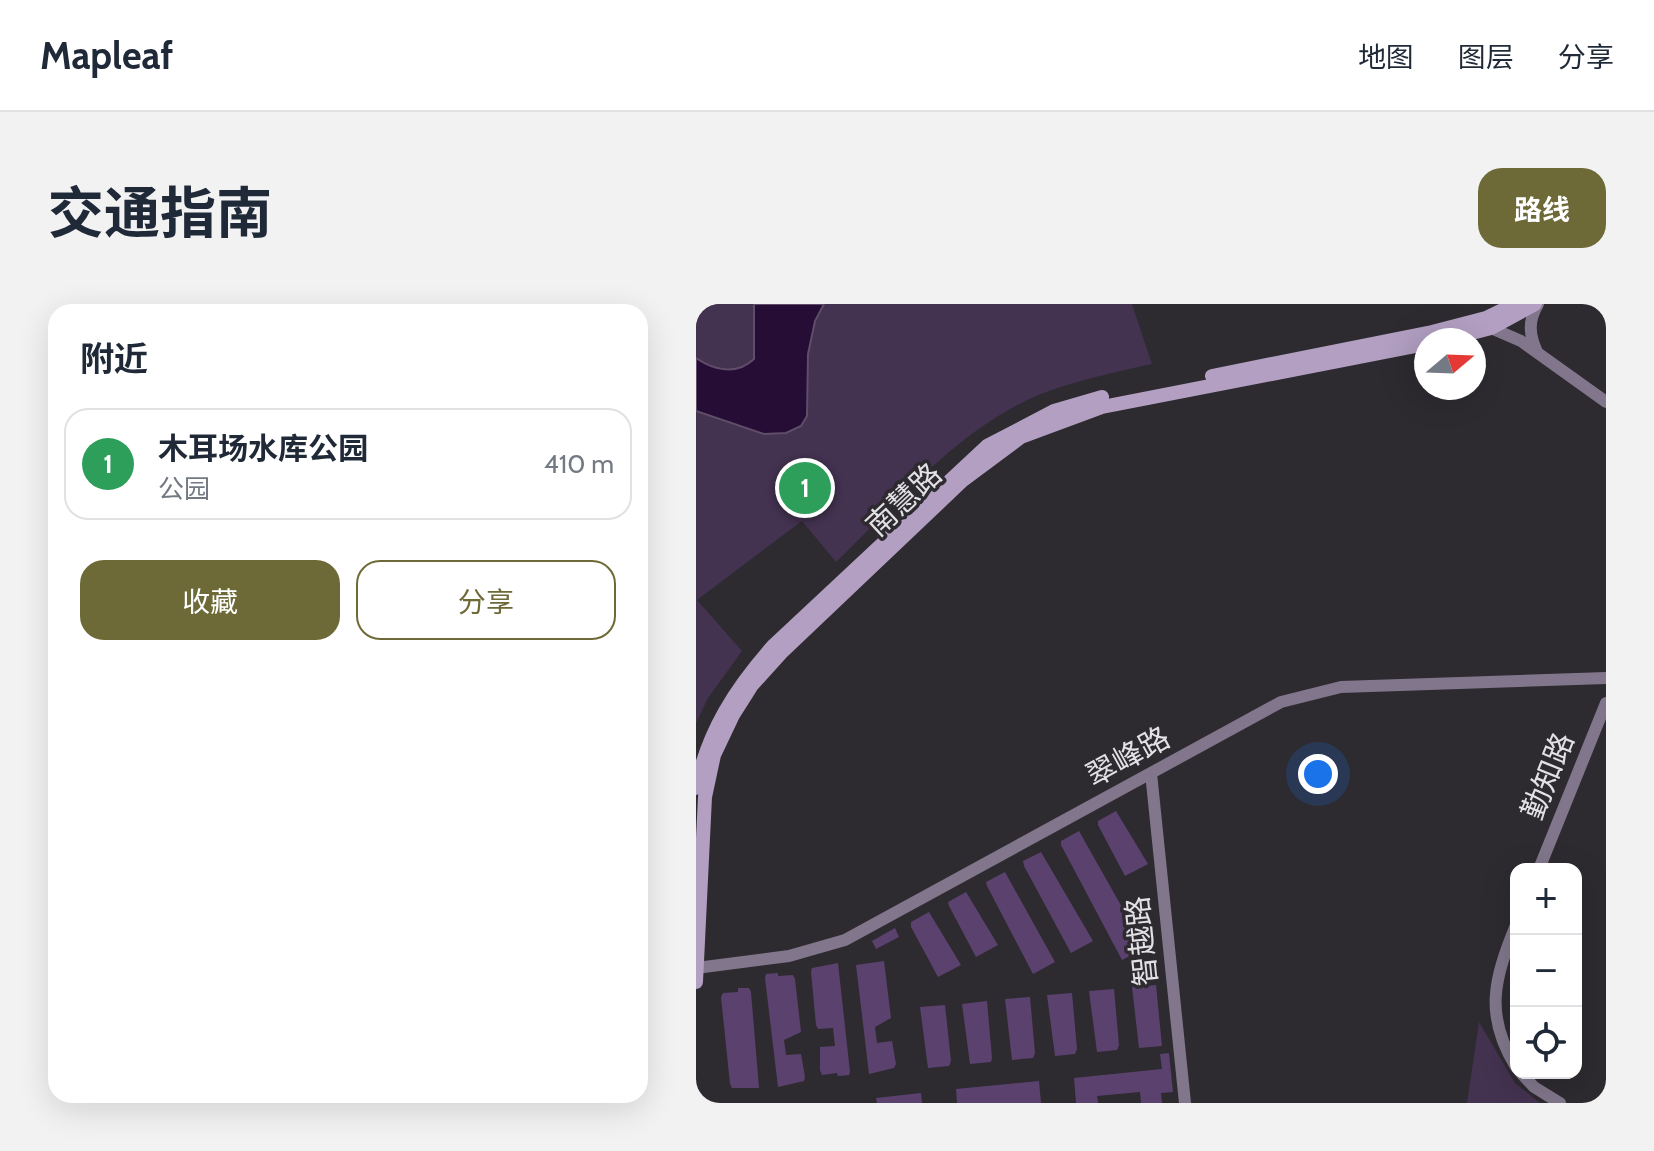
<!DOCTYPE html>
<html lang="zh">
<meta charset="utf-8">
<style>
:root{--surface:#fff;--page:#f2f2f3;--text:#1f2937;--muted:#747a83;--line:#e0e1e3;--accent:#6d6a37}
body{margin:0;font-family:Cabin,"Noto Sans SC",sans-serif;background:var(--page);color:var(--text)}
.controls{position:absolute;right:24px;bottom:24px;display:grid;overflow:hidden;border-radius:16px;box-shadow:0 8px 32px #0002}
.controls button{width:72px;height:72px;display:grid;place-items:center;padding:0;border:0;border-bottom:2px solid var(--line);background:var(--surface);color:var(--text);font:40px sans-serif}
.compass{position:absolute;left:718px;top:24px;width:72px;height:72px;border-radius:50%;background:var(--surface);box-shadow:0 8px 32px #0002;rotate:71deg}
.you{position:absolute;left:622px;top:470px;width:28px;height:28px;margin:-20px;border:6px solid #fff;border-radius:50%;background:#1a73e8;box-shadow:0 0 0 12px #1a73e833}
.badge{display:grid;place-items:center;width:52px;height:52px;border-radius:50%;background:var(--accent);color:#fff;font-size:26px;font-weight:700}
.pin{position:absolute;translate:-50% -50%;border:4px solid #fff;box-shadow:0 2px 8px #0006}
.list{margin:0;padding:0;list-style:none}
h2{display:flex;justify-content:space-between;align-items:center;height:104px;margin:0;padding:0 32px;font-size:34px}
h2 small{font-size:26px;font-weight:400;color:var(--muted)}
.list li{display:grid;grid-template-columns:52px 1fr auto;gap:24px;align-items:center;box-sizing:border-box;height:112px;margin:0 16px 16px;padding:0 16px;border:2px solid var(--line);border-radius:24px}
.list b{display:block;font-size:30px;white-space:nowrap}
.list p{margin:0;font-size:26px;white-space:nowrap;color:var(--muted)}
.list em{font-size:26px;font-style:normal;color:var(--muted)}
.actions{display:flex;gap:16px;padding:24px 32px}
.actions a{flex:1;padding:18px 0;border:2px solid var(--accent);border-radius:24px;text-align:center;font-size:28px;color:var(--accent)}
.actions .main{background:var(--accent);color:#fff}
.icon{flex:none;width:44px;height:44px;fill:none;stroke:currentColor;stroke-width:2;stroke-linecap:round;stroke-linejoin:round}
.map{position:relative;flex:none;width:910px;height:799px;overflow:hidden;border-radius:24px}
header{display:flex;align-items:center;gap:48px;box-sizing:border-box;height:112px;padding:0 40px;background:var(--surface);border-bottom:2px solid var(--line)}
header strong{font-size:38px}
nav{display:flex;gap:44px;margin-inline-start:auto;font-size:28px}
.intro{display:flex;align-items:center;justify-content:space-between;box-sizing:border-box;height:192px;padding:0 48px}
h1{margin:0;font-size:56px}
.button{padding:20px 36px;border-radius:24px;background:var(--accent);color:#fff;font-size:28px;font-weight:700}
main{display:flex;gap:48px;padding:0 48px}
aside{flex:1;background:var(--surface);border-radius:24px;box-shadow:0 8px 32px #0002}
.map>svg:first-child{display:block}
</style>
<header>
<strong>Mapleaf</strong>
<nav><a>地图</a><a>图层</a><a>分享</a></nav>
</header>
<div class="intro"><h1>交通指南</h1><a class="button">路线</a></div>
<main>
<aside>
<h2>附近<small></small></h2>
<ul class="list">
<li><span class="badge" style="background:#2e9e5b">1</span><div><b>木耳场水库公园</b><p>公园</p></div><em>410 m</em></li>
</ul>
<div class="actions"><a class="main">收藏</a><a>分享</a></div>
</aside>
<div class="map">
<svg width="910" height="799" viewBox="0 0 910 799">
<rect width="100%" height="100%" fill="#2d2a30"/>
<!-- green -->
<path fill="#433250" d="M 0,0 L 436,0 L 456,60 C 416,69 376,77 338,93 C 260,127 200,200 140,258 L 106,217 L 1,296 L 46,347 L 12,394 L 0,419 Z
M 783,718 L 819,779 L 844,799 L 771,799 Z"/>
<!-- water -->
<path fill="#260d36" stroke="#5f4d6a" stroke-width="2" d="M 58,0 L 128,0 L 119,17 L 112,50 L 111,112 L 105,122 L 90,129 L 68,130 L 0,107 L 0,54 C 18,66 40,72 58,55 Z"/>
<!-- building -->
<path fill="#5b426e" d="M 420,507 L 452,560 L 429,572 L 402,521 L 402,517 Z
M 383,527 L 449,644 L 426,656 L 365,541 L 365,537 Z
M 345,548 L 397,637 L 375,649 L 328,562 L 327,557 Z
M 309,568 L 359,658 L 337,670 L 291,582 L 290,578 Z
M 270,588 L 302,641 L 280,653 L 253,602 L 252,598 Z
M 233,608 L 265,661 L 242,673 L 215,623 L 215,618 Z
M 199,624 L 203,633 L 180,645 L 176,637 Z
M 188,657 L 195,714 L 179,723 L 181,739 L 196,737 L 200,760 L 198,764 L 173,770 L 160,661 Z
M 142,659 L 154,768 L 153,771 L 142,772 L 141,769 L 126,771 L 124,766 L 124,743 L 139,742 L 137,724 L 122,725 L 120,721 L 115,668 L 116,664 Z
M 82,669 L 82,672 L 97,671 L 99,675 L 105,728 L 88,736 L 90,751 L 105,750 L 109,773 L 108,777 L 82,783 L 69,674 L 70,670 Z
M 460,681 L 466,742 L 443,744 L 436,683 Z
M 42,684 L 53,684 L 55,688 L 63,784 L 36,784 L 34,780 L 25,693 L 27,689 L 42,688 Z
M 418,685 L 423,741 L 421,746 L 401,748 L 393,687 Z
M 376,689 L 381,745 L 379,750 L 359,752 L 351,691 Z
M 334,693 L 339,749 L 337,754 L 316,756 L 309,695 Z
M 291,697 L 296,754 L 295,758 L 274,760 L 266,700 Z
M 249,701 L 255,757 L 253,762 L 232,764 L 224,703 Z
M 473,749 L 477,788 L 465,789 L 466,799 L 445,799 L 444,788 L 401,792 L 402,799 L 380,799 L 378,774 L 466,765 L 464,750 Z
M 343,777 L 345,799 L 261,799 L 260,785 Z
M 225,789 L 226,799 L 181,799 L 180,794 Z"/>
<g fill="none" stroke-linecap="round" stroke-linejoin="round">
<!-- tertiary -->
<path stroke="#81768b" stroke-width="12" d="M 795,24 L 825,37 L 910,98
M 841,48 C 833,30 832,17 842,0
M 455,469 L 489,799
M 843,565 L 910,399
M 820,621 C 798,675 788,711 820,763
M 0,664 L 93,652 L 149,636 L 585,398 L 645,383 L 910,374
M 825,769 L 838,783 L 864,799"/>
<!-- secondary -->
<path stroke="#b29fc2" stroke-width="14" d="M 749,36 L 795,24 L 839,0
M 516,72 L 736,28 L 790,14 L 819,0
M 0,484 C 12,427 39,385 78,341 L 291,142 L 358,107 L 406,93
M 0,678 L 9,493 L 18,451 L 37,411 L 56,381 L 85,349 L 266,177 L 325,133 L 406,103 L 730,40"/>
</g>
<g text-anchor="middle" stroke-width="7" stroke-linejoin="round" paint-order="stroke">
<!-- street labels -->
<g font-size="30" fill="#e3e1e5" stroke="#2d2a30">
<text transform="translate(208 196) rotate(-43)" y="10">南慧路</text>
<text transform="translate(432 453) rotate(-29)" y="10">翠峰路</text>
<text transform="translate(852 472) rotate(-68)" y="10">勤知路</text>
<text transform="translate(446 637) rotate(-96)" y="10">智越路</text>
</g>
</g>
</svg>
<div class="controls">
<button>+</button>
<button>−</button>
<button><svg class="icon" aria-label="locate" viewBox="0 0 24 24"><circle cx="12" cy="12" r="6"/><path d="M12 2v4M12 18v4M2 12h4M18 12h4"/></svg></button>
</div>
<svg class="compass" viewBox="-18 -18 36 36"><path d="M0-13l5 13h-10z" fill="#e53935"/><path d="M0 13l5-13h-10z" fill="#747a83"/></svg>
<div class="you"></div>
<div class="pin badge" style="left:109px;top:184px;background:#2e9e5b">1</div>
</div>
</main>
